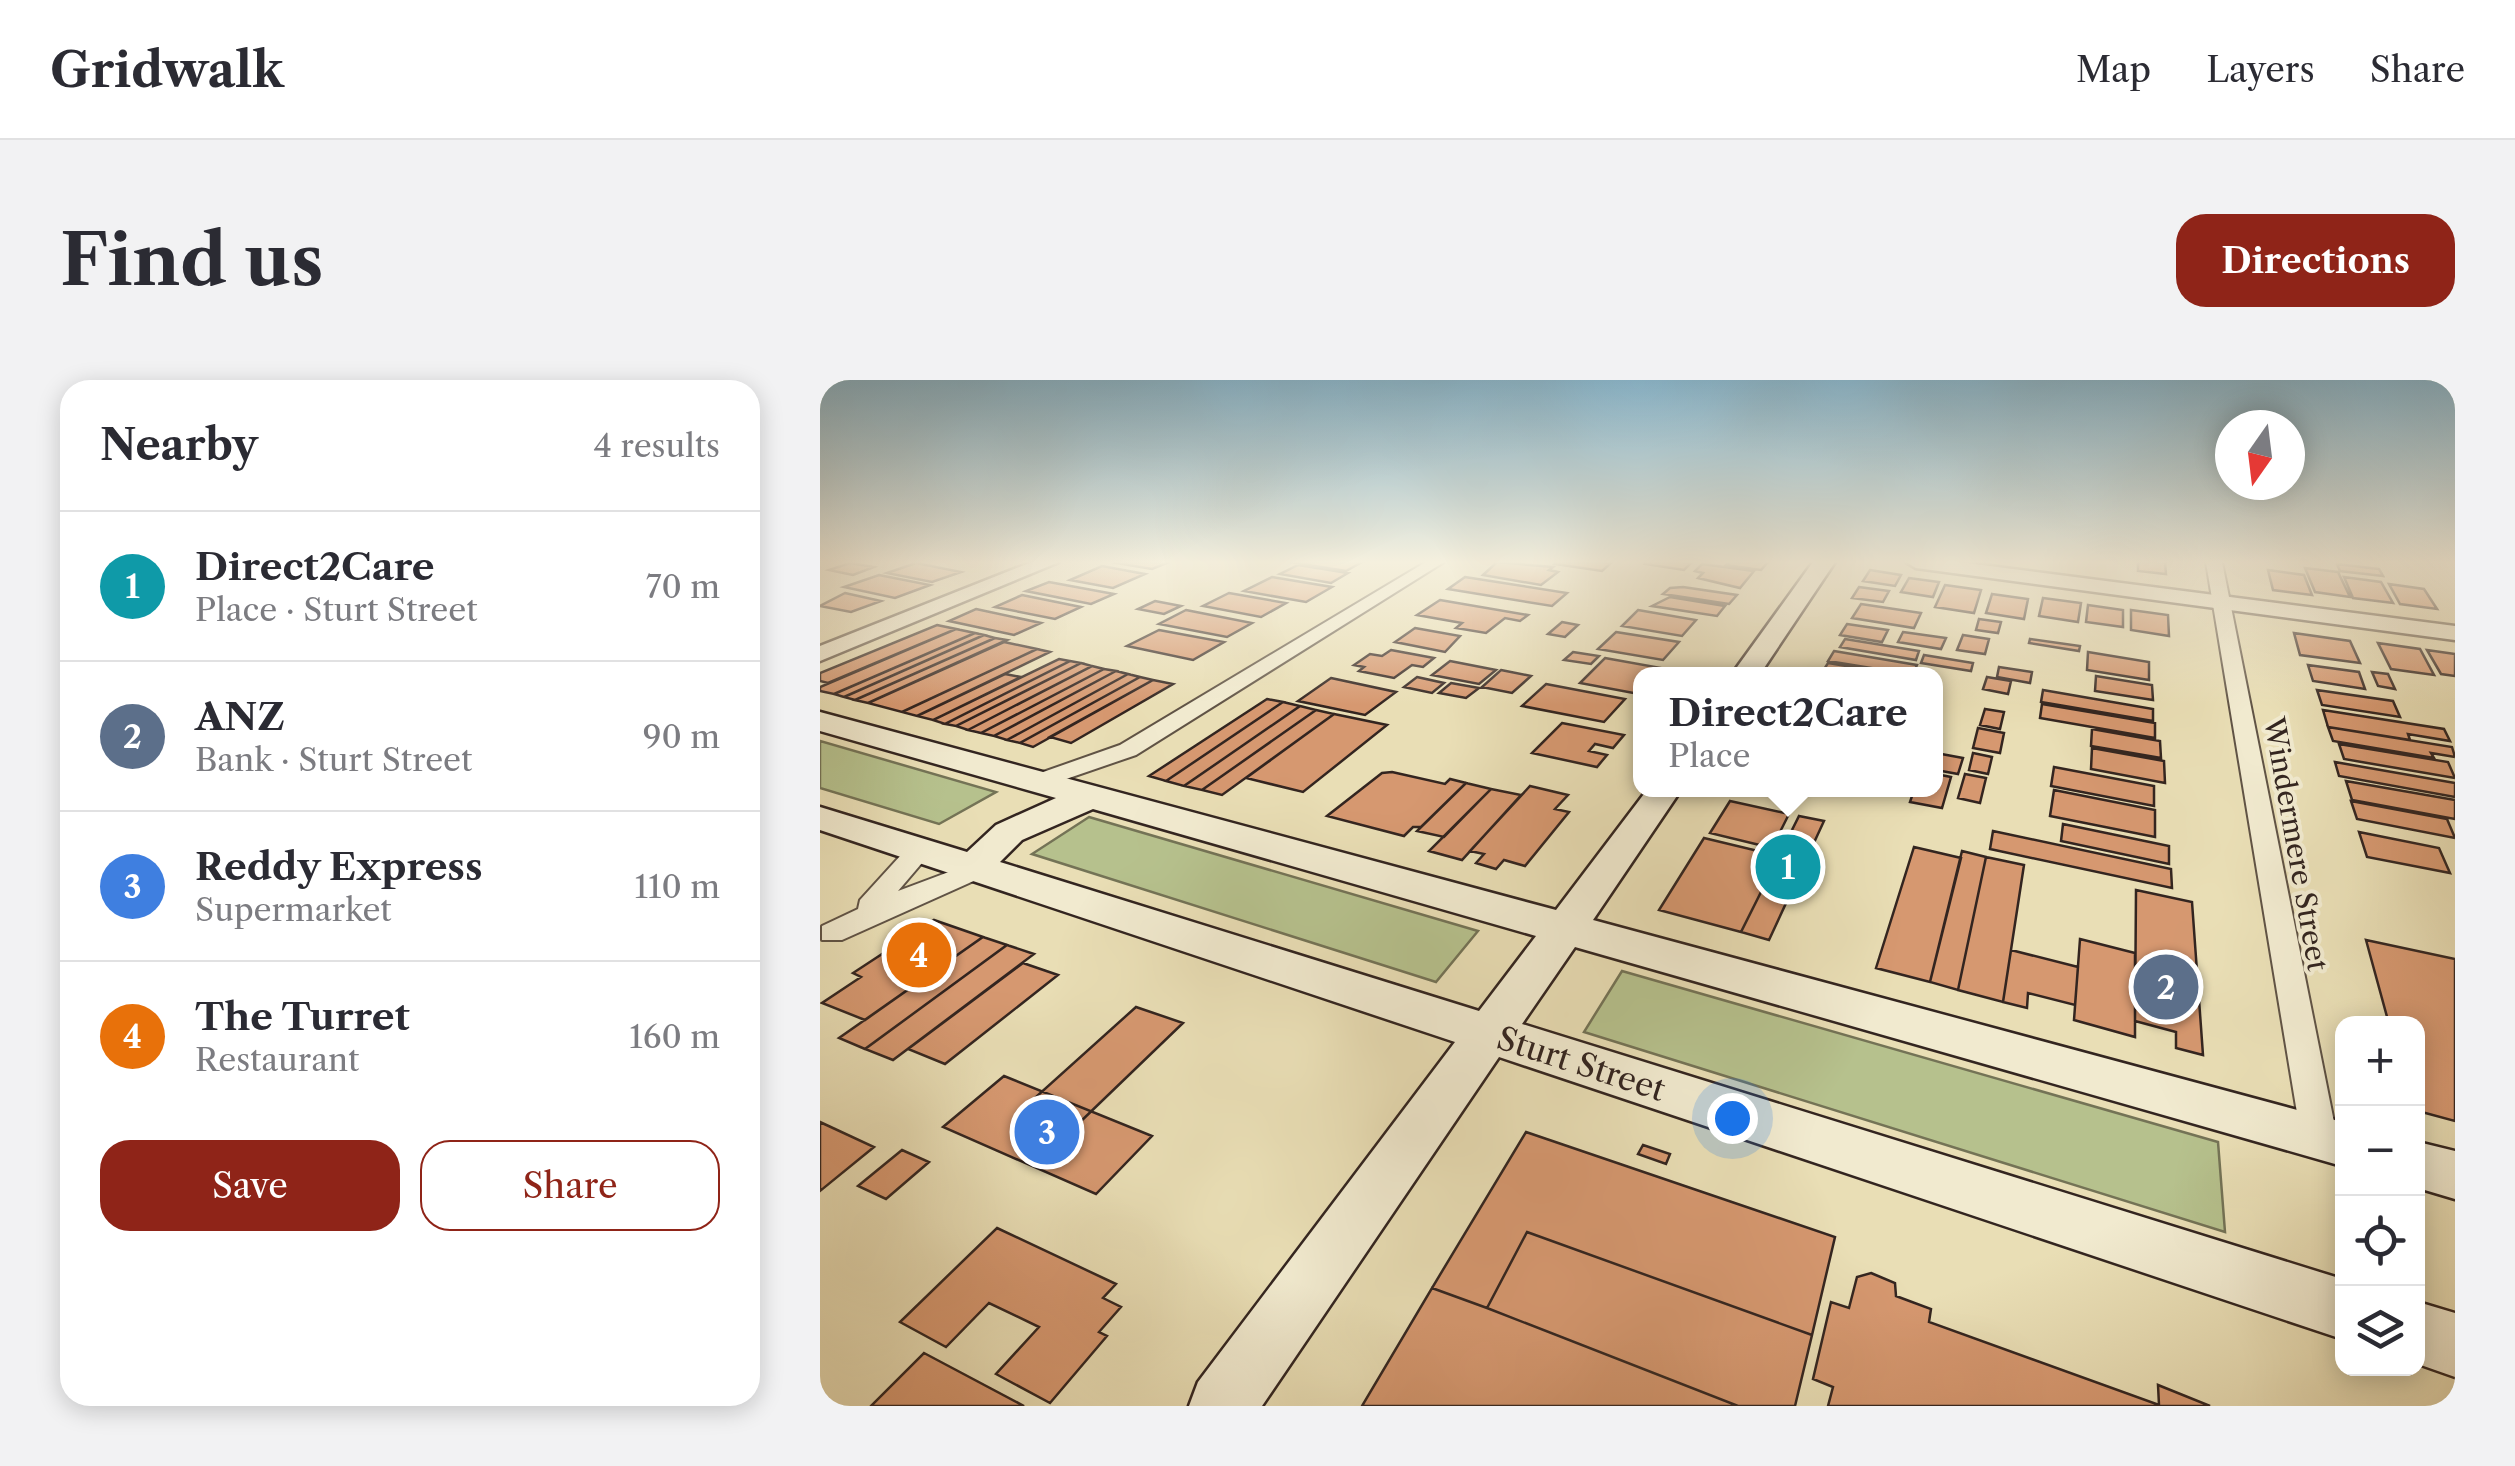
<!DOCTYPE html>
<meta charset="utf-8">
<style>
:root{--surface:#fff;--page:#f2f2f3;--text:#2b2b33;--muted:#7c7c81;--line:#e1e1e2;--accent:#8f2418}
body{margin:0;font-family:"Libre Caslon Text",serif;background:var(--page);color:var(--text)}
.controls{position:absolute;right:30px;bottom:30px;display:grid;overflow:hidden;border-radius:20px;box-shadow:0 5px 25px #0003}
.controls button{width:90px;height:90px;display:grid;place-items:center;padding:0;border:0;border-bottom:2px solid var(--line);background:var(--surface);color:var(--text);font:50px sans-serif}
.compass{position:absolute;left:1395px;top:30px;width:90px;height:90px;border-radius:50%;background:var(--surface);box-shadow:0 5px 25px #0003;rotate:194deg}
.you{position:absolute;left:912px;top:738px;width:35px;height:35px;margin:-25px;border:8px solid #fff;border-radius:50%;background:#1a73e8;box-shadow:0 0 0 15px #1a73e833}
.badge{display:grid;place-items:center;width:65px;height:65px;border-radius:50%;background:var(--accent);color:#fff;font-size:32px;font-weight:700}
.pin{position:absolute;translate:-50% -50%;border:5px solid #fff;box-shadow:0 2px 10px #0006}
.popup{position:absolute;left:813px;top:287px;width:310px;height:130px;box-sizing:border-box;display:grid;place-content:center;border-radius:20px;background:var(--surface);filter:drop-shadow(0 2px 8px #0005);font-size:32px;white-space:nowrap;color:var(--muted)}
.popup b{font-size:38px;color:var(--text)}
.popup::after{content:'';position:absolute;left:50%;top:100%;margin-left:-20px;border:20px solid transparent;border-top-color:var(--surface)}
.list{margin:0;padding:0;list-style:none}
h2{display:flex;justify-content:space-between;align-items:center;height:130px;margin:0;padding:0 40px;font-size:42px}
h2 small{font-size:32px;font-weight:400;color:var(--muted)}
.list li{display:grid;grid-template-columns:65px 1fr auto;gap:30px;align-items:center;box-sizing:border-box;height:150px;padding:0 40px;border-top:2px solid var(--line)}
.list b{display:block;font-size:38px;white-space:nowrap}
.list p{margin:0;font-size:32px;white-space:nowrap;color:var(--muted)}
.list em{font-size:32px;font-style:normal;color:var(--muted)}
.actions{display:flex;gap:20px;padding:30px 40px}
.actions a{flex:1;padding:22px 0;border:2px solid var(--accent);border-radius:30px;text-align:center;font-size:35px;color:var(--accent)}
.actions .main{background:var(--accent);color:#fff}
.icon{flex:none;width:55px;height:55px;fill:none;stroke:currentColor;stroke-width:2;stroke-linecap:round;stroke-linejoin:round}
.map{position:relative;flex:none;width:1635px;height:1026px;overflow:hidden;border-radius:30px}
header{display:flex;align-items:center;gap:60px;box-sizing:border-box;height:140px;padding:0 50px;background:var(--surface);border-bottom:2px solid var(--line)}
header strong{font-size:48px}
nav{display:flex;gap:55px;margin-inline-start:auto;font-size:35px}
.intro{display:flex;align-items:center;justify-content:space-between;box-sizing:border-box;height:240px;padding:0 60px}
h1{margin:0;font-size:70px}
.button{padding:25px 45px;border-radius:30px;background:var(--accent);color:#fff;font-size:35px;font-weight:700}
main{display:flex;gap:60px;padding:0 60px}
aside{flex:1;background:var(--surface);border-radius:30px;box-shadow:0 5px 25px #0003}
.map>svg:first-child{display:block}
</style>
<header>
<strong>Gridwalk</strong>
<nav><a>Map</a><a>Layers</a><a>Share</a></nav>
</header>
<div class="intro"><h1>Find us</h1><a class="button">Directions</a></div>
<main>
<aside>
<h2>Nearby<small>4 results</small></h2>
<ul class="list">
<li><span class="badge" style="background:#0f9aa8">1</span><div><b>Direct2Care</b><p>Place · Sturt Street</p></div><em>70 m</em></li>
<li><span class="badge" style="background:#5c6f8a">2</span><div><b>ANZ</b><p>Bank · Sturt Street</p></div><em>90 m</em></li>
<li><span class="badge" style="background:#3f7fe0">3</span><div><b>Reddy Express</b><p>Supermarket</p></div><em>110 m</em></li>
<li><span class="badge" style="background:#e8710a">4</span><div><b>The Turret</b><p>Restaurant</p></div><em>160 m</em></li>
</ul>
<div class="actions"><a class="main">Save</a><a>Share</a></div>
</aside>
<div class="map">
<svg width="1635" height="1026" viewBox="0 0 1635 1026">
<rect width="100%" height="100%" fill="#e9deb5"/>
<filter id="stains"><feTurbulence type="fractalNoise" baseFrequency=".002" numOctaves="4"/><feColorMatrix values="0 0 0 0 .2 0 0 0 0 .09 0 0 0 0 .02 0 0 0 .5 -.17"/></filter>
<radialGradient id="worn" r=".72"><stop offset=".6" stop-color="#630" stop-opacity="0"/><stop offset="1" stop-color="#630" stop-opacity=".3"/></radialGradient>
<!-- green -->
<path fill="#b6c18d" stroke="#747356" stroke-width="2.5" d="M 0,361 L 176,412 L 119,444 L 0,408 Z
M 269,437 L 658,551 L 616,602 L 212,474 Z
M 802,591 L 1398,762 L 1405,852 L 764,652 Z"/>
<!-- building -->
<path fill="#d69870" stroke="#332520" stroke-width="2.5" d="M 298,182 L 349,182 L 332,189 L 296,183 Z
M 470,182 L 542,182 L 526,191 Z
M 677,182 L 733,187 L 729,190 L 738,192 L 721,205 L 663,195 Z
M 738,182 L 783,182 L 791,183 L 782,191 L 735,184 Z
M 827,182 L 872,182 L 864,190 L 825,184 Z
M 909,182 L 948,182 L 941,190 L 906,185 Z
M 1318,182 L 1345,182 L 1346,194 L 1318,191 Z
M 30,183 L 54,187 L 33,195 L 9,190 Z
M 96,183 L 141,192 L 112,202 L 67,193 Z
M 882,184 L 934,191 L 920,208 L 878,198 L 883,193 L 875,191 Z
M 1517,184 L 1559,189 L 1563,196 L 1520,191 Z
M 478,185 L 528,193 L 511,203 L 460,194 Z
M 282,186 L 325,194 L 293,208 L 250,200 Z
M 1485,188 L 1518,192 L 1530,217 L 1495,212 Z
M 1050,190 L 1081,195 L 1075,206 L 1043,201 Z
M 1448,190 L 1484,195 L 1492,215 L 1453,210 Z
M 59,195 L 110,205 L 75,218 L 24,207 Z
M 452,197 L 512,207 L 486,222 L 424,211 Z
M 645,197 L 747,213 L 732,226 L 628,209 Z
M 1524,197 L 1561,202 L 1573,223 L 1533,218 Z
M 1089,198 L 1119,202 L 1113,217 L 1081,212 Z
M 229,202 L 294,214 L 271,224 L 206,211 Z
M 1569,204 L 1604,209 L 1617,229 L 1580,224 Z
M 1125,205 L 1161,210 L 1154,233 L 1115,227 Z
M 863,207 L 917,215 L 909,224 L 843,214 L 850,208 Z
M 1039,207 L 1069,211 L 1063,222 L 1032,218 Z
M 25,213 L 61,221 L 31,232 L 0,226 Z
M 409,213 L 466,223 L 441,237 L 383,226 Z
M 1172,214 L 1208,219 L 1204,239 L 1166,233 Z
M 202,215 L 261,227 L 235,239 L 175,227 Z
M 850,217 L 905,226 L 897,236 L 832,226 Z
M 1223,218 L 1261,223 L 1258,242 L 1219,236 Z
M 620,220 L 708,235 L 700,241 L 685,238 L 666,253 L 636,248 L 642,243 L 597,235 Z
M 335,221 L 361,226 L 344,234 L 318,229 Z
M 1041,224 L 1101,233 L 1094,248 L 1032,238 Z
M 1268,225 L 1303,230 L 1303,247 L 1266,242 Z
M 156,229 L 221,243 L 194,255 L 129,241 Z
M 366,230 L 432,243 L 407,257 L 339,244 Z
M 818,230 L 876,240 L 862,256 L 802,246 Z
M 1311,230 L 1348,235 L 1349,256 L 1311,250 Z
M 1159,239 L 1181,242 L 1178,253 L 1156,250 Z
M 742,242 L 758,245 L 745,257 L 728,254 Z
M 1027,244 L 1068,250 L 1062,262 L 1020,255 Z
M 117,245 L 136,249 L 8,303 L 0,301 L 0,293 Z
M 595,248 L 640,256 L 625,272 L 575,262 Z
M 136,249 L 155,253 L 14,314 L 0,311 L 0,307 Z
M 339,250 L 404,262 L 373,280 L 307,266 Z
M 796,252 L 859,262 L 843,280 L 778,269 Z
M 1083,252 L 1126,258 L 1121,269 L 1078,262 Z
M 155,253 L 164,255 L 24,317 L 14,314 Z
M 1474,253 L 1530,261 L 1540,283 L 1480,275 Z
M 164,255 L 175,258 L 35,320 L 24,317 Z
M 1143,255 L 1169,259 L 1165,274 L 1137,270 Z
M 175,258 L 187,260 L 48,323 L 35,320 Z
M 1025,259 L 1099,271 L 1096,280 L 1020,267 Z
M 1210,259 L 1260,266 L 1259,271 L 1209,263 Z
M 184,262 L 217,269 L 82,332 L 48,323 Z
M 1558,263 L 1600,269 L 1614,295 L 1571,289 Z
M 217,269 L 230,272 L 97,336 L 82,332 Z
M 571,270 L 614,278 L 603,287 L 592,285 L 574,298 L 539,291 L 544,287 L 534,285 L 550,274 L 562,276 Z
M 1607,270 L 1635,274 L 1635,296 L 1621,294 Z
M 1014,271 L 1097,285 L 1093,294 L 1088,294 L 1008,281 Z
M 753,272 L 779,276 L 771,284 L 744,280 Z
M 1268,272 L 1329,282 L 1329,300 L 1267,290 Z
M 1104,275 L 1153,283 L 1151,291 L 1101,283 Z
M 785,278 L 841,288 L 836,294 L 820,294 L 819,314 L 760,303 Z
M 239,279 L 250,281 L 125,344 L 113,340 Z
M 250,281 L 261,283 L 136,346 L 125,344 Z
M 630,281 L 676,290 L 659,304 L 612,295 Z
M 261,283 L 272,286 L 148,350 L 136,346 Z
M 1008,283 L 1063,292 L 1001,294 Z
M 1488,285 L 1539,292 L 1545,309 L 1493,301 Z
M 272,286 L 284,289 L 161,353 L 148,350 Z
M 1179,287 L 1212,292 L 1210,303 L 1177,297 Z
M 284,289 L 296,291 L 174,356 L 161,353 Z
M 681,290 L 711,296 L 692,313 L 662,307 Z
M 296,291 L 308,294 L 187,360 L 174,356 Z
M 1552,292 L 1568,294 L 1575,309 L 1558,306 Z
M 185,294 L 201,297 L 113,340 L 97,336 Z
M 308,294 L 320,297 L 200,363 L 187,360 Z
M 1276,296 L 1332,305 L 1333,320 L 1275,311 Z
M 320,297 L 333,300 L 213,367 L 200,363 Z
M 597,297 L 624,303 L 612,313 L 584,307 Z
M 1167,297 L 1191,301 L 1188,314 L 1163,309 Z
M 511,298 L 576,312 L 545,335 L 478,321 Z
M 333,300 L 353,304 L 251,363 L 230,357 Z
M 631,303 L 659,308 L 646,318 L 619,313 Z
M 726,304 L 805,319 L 784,342 L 702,326 Z
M 1223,310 L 1333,329 L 1333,341 L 1221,322 Z
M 1497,310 L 1573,321 L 1580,337 L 1502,325 Z
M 447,319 L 463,322 L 346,401 L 329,396 Z
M 463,322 L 480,326 L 364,406 L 346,401 Z
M 1222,324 L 1335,343 L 1335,358 L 1220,338 Z
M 480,326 L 496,330 L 382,410 L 364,406 Z
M 1165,329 L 1184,332 L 1180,349 L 1160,345 Z
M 496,330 L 514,334 L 402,415 L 382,410 Z
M 1503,330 L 1624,349 L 1630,361 L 1588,354 L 1590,360 L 1508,347 Z
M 514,334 L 567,345 L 483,412 L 426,398 Z
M 742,343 L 804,355 L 793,368 L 775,364 L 769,371 L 787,375 L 777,387 L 712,373 Z
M 1508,347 L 1632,367 L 1635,377 L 1611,373 L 1614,378 L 1513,361 Z
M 1158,348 L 1184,353 L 1180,373 L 1153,368 Z
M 1272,349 L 1340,361 L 1341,378 L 1271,366 Z
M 1519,364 L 1628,382 L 1635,398 L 1524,379 Z
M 1272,368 L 1344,381 L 1345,403 L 1271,389 Z
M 1116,373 L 1143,378 L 1138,394 L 1116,390 Z
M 1153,373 L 1172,377 L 1168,394 L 1149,390 Z
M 1515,382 L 1635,403 L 1635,417 L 1519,396 Z
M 1234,387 L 1334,406 L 1334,426 L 1231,406 Z
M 572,392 L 625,404 L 630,399 L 646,403 L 601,447 L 593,447 L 584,456 L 507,436 L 562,393 Z
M 1116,394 L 1131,397 L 1122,428 L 1090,422 L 1094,410 L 1116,410 Z
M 1145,394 L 1166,398 L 1160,423 L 1138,418 Z
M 1526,401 L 1635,420 L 1635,439 L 1532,420 Z
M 646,403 L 671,409 L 624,457 L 597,451 Z
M 710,406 L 748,415 L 735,429 L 749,432 L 705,486 L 684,480 L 676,489 L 656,483 L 664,474 L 650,471 Z
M 671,409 L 701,415 L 642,480 L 609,471 Z
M 1234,410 L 1335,430 L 1335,457 L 1230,436 Z
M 910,421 L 969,434 L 952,468 L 890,453 Z
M 1531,421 L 1627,439 L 1635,458 L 1537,439 Z
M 979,436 L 1004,441 L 949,560 L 921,552 Z
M 1243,444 L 1349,466 L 1349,484 L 1241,461 Z
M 1173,451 L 1351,489 L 1352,508 L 1170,469 Z
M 1539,452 L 1619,468 L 1630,493 L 1547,477 Z
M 884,458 L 959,476 L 921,552 L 839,530 Z
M 1094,467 L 1141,478 L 1110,602 L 1056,588 Z
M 1142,471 L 1166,477 L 1138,610 L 1110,602 Z
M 1166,477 L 1204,485 L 1183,622 L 1138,610 Z
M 1316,510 L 1372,522 L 1383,675 L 1356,668 L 1356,652 L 1315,641 Z
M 114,540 L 163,557 L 45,640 L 2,623 L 41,597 L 33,593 Z
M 163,557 L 187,565 L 45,669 L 19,658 Z
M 1260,559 L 1315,573 L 1315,657 L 1254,640 Z
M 1546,560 L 1635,579 L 1635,741 L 1598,731 L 1598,644 L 1569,644 Z
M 187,565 L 214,574 L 73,680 L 45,669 Z
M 1191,570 L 1258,587 L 1255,625 L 1208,613 L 1207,628 L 1183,622 Z
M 203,583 L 238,595 L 125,684 L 88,669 Z
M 316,627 L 363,643 L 257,745 L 207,725 Z
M 184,696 L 332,756 L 276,814 L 123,747 Z
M 0,742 L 54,767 L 0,811 Z
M 706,752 L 1015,857 L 992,955 L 707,852 L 667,928 L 612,908 Z
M 823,765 L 850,774 L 846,784 L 818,774 Z
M 82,770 L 109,782 L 66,819 L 38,806 Z
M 177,848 L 296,904 L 283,918 L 301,927 L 279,952 L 287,956 L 230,1023 L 176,994 L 219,947 L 169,923 L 126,967 L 80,942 Z
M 707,852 L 992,955 L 975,1026 L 918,1026 L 667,928 Z
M 1051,893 L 1075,903 L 1076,916 L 1111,929 L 1109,942 L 1339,1025 L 1338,1005 L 1390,1026 L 1008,1026 L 1013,1007 L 993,999 L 1011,922 L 1029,928 L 1037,897 Z
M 612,908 L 667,928 L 918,1026 L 542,1026 Z
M 104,973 L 204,1026 L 51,1026 Z"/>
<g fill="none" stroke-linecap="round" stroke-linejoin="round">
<!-- minor casing -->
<g stroke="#605345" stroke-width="4">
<path id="minor" d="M 606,182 L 624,182 L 316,375 L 217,409 L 205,402 L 209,397 L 300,365 Z
M 1386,182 L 1402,182 L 1517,757 L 1512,768 L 1499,772 L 1486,768 L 1481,757 Z
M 100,462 L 113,470 L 78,511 L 158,481 L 171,489 L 167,495 L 22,560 L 2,560 L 2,546 L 38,529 L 40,520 L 91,464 Z"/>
</g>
<!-- tertiary casing -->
<g stroke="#605345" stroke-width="5">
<path id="tertiary" d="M 212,182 L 239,182 L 0,281 L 0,266 Z
M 1086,182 L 1139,182 L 1635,246 L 1635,260 L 1096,188 Z"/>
</g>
<!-- secondary casing -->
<g stroke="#332520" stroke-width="5">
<path id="secondary" d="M 993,182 L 1015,182 L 940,294 L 912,294 Z
M 0,332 L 736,530 L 827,410 L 861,410 L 773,540 L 1522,742 L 1522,786 L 755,567 L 702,644 L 1522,899 L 1522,959 L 679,677 L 442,1026 L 369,1026 L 378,1002 L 635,662 L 0,450 L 0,427 L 147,472 L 176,445 L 236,418 L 0,351 ZM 273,429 L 716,556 L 659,631 L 180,482 L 202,460 Z
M 1598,762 L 1635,771 L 1635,819 L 1598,808 Z
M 1598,922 L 1635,933 L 1635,997 L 1598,984 Z"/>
</g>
<!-- minor -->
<use href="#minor" fill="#f1eacf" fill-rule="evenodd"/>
<!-- tertiary -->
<use href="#tertiary" fill="#f1eacf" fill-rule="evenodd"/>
<!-- secondary -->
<use href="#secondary" fill="#f1eacf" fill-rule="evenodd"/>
</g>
<!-- sky -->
<linearGradient id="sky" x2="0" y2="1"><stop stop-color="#88b7cf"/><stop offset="0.56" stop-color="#f5f0de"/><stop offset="1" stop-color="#f5f0de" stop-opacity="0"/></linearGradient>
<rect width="1635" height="325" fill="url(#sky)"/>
<g text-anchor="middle" stroke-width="8" stroke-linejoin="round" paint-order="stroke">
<!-- street labels -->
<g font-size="28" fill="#332520" stroke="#f1eacf">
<text transform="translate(1476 464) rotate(80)" y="10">Windermere Street</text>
</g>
<!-- near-street labels -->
<g font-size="32" fill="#332520" stroke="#f1eacf">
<text transform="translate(761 684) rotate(18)" y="11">Sturt Street</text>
</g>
</g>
<rect width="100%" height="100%" filter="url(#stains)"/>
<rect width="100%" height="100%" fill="url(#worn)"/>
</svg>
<div class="controls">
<button>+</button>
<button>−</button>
<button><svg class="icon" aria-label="locate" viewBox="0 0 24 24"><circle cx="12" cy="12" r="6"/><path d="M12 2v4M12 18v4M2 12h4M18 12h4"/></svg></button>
<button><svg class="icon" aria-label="layers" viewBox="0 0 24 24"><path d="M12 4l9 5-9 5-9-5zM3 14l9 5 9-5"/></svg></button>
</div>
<svg class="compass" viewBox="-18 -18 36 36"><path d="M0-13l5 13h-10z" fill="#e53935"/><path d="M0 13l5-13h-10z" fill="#7c7c81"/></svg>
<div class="you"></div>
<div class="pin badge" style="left:968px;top:487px;background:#0f9aa8">1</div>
<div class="popup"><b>Direct2Care</b>Place</div>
<div class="pin badge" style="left:1346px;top:607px;background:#5c6f8a">2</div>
<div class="pin badge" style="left:227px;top:752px;background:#3f7fe0">3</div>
<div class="pin badge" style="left:99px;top:575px;background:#e8710a">4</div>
</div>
</main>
